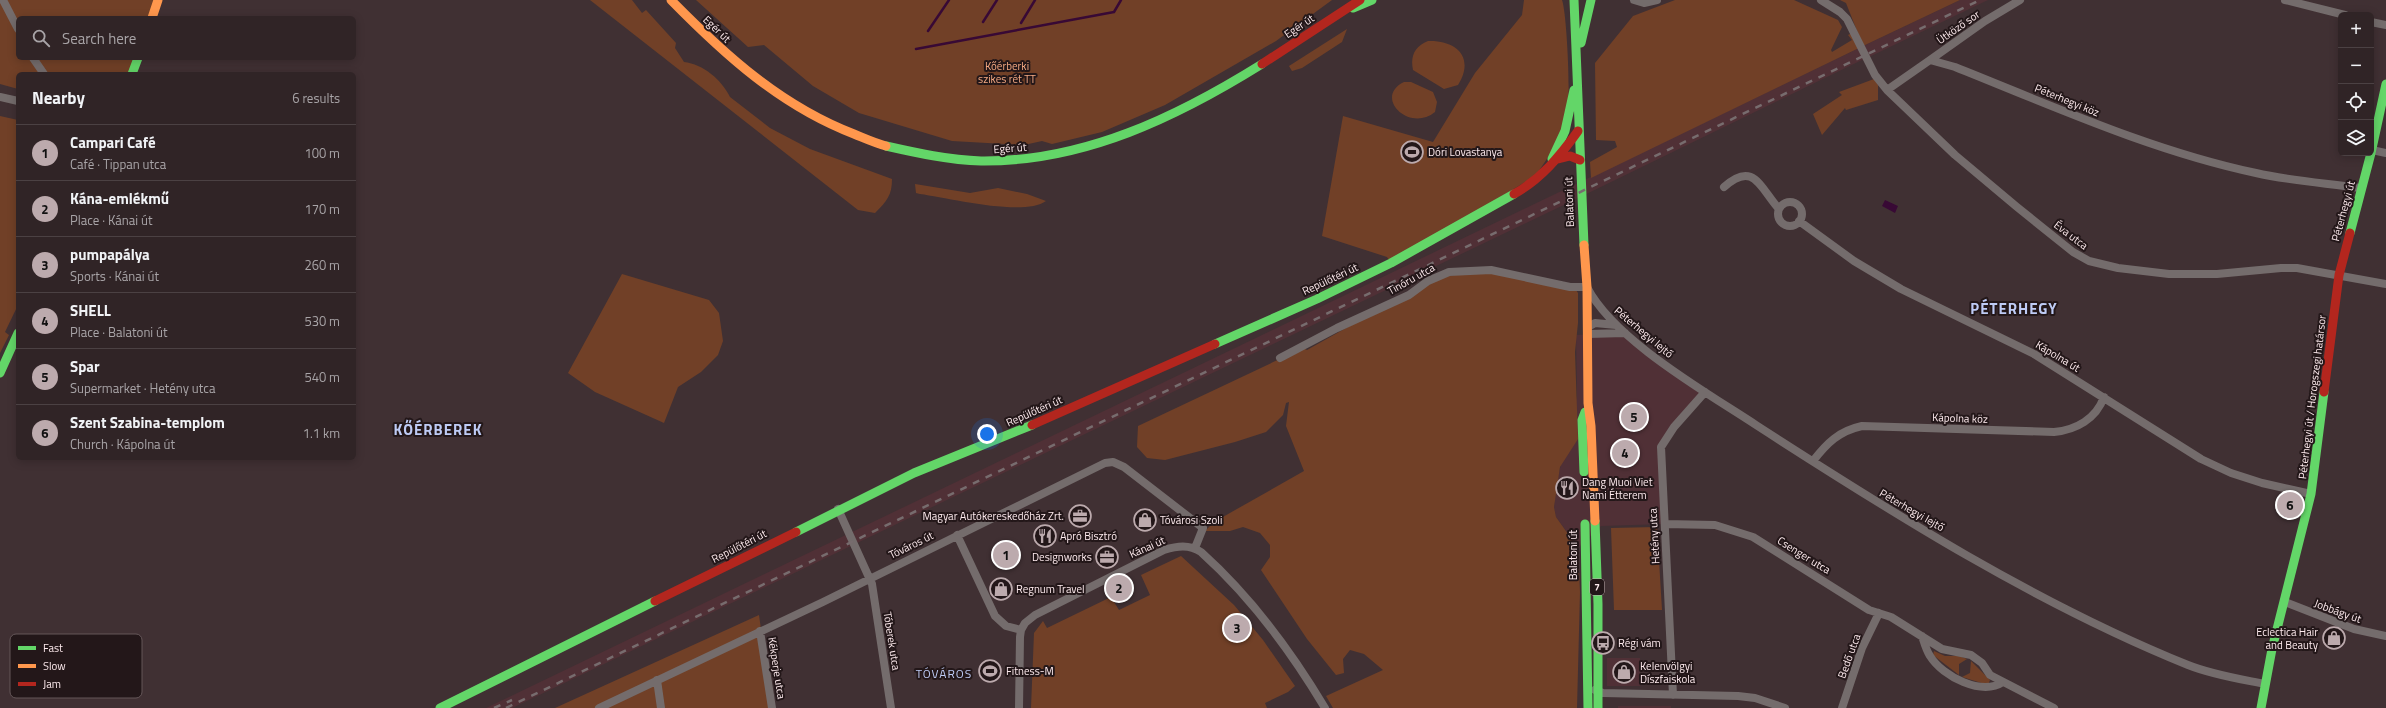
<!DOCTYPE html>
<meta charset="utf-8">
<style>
:root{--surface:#302426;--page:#3c3032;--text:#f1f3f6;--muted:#a8a4a7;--line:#4b4143;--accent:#bcaaad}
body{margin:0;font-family:"Titillium Web",sans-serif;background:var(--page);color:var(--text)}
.controls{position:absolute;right:12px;top:12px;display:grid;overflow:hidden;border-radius:6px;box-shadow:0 2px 10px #0003}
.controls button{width:36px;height:36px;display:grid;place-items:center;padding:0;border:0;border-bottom:1px solid var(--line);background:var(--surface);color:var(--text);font:20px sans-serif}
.you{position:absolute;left:987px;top:434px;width:14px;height:14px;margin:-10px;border:3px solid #fff;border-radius:50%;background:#1a73e8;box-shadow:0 0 0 6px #1a73e833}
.badge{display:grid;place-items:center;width:26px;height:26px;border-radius:50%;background:var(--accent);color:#111;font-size:13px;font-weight:700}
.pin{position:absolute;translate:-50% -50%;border:2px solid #fff;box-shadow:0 1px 4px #0006}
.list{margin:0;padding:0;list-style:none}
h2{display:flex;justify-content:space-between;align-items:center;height:52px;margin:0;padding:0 16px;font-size:17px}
h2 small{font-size:13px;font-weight:400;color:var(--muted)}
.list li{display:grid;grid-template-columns:26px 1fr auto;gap:12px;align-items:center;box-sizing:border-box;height:56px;padding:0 16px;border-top:1px solid var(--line)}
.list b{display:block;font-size:15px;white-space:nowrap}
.list p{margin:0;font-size:13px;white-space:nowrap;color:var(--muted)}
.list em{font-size:13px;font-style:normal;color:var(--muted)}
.icon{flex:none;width:22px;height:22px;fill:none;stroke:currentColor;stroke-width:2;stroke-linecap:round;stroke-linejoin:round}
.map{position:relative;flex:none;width:2386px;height:708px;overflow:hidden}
.search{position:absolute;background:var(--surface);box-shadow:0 2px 10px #0003;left:16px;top:16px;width:340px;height:44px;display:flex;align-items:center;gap:10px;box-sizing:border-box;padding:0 14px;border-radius:6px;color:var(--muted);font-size:15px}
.panel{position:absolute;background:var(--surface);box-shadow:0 2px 10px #0003;left:16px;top:72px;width:340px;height:388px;border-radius:6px}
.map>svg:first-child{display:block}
</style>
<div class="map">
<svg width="2386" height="708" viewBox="0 0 2386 708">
<rect width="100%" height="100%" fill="#403033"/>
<!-- built -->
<path fill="#503036" d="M 1960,0 L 1988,0 L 1869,57 L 1863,46 Z
M 1859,48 L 1864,59 L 1572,201 L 512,708 L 486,708 Z
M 1625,333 L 1705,392 L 1663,441 L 1665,524 L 1601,526 L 1578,548 L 1556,517 L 1554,507 L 1557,481 L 1577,396 L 1576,335 Z
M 1607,658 L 1640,658 L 1640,686 L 1607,686 Z
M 1618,706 L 1671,706 L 1671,708 L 1618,708 Z"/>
<!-- green -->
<path fill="#714027" d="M 0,0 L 158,0 L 152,18 L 18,18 L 18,58 L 138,58 L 130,74 L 18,74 L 18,89 L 0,84 Z
M 590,0 L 632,0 L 642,13 L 646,10 L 676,43 L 675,48 L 684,62 C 703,64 722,80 730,97 L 770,128 L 810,149 L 892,179 C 892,195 887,201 875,213 L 858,210 Z
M 696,0 L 1332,0 L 1276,41 L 1165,105 L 1102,132 L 1052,144 L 1042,141 L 1024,145 L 952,141 L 859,113 L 813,86 L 764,45 L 748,47 Z
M 1524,0 L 1562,0 C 1567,14 1571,100 1567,114 C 1561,136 1549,158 1535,176 L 1391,263 L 1387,257 L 1322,236 L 1343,116 L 1433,142 L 1475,73 L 1522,15 Z
M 1675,0 L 1794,0 L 1838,20 L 1842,27 L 1831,50 L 1832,52 L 1852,40 L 1848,35 L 1852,33 L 1859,48 L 1591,178 L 1590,162 L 1617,147 L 1615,141 L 1596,140 L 1595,63 L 1633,16 Z
M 1840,0 L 1960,0 L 1863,46 L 1846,3 Z
M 1347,29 L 1342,42 L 1302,68 L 1292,71 L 1289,66 Z
M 1428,41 C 1457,40 1475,58 1458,85 L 1444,89 L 1413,70 C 1410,56 1415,46 1428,41 Z
M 1874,79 L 1878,85 L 1878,100 L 1846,110 L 1845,108 L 1822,135 L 1813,114 L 1842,95 L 1839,92 Z
M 1404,82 L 1411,82 L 1433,92 L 1437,102 L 1435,112 C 1409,133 1373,97 1404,82 Z
M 0,116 L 18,120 L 18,305 L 5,332 L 9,335 L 0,353 Z
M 915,184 L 970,193 L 998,188 L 1027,194 L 1046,201 C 1024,217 949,198 920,194 L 916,193 Z
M 1483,271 L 1576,290 L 1578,293 L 1578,323 L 1575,352 L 1578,439 L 1560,467 L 1554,507 L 1556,517 L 1578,548 L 1580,592 L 1577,708 L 1333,708 L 1326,696 L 1383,670 L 1364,654 L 1350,650 L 1343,659 L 1344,673 L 1336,675 L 1307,639 L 1261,570 L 1270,557 L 1270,545 L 1260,533 L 1243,527 L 1230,531 L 1205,531 L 1214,522 L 1304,471 L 1286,426 L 1289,402 L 1286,403 L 1283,415 L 1266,432 L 1235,442 L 1165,460 L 1147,458 L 1137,447 L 1138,426 L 1303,348 L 1307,350 L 1435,278 Z
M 622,274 L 709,300 L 719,313 L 723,341 L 718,355 L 701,372 L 678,387 L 664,423 L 595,392 L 568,373 Z
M 1657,527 L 1662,610 L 1614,610 L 1611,528 Z
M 1181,556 L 1234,605 L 1263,640 L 1295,686 L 1288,692 L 1265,703 L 1267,708 L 1031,708 L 1034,633 L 1043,621 L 1047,628 L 1111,597 L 1119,610 L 1150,595 L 1141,575 Z
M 759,615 L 772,708 L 555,708 Z
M 1934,651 L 1945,656 L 1959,656 L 1967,659 L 1959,664 L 1959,675 L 1933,655 Z
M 1971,661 L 1990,680 L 1988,685 L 1962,677 L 1970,673 Z"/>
<!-- water -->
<path fill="#380935" d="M 1885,200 L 1898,206 L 1895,213 L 1882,206 Z"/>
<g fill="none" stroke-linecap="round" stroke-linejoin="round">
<!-- stream -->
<path stroke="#380935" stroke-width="2.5" d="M 983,22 L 997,0
M 1021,23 L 1035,0
M 928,31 L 949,0
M 916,49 L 1114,12 L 1121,0"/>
<!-- street -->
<path stroke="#746c6c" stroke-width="8" d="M 3,0 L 18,29
M 1634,0 L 1644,3 L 1657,0
M 1821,0 L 1840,12 L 1847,19 L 1875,75 L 1887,90 L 1955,155 L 2017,207 L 2073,252 L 2089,261 L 2118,268 L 2169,274 L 2217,274 L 2281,268 L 2297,268 L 2386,284
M 2285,0 L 2345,15
M 2371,22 L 2386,25
M 33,58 L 44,74
M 1930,60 L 1985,21 L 2020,0
M 1887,90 L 1930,60 L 1955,67 C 2053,106 2152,151 2256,173 C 2290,181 2326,183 2361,188
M 0,97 L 18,101
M 2372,150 L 2386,153
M 1724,187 C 1754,160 1760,188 1779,209
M1778 214a12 12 0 1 1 24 0a12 12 0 1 1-24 0Z
M 1799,221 L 1854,261 L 1901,289 L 2034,354 L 2201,459 L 2231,473 L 2262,483 L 2311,494
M 1588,327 L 1595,323 L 1616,325
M 1588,334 L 1625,333
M 1280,358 L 1337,328 L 1409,295 L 1428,281 L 1449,272 L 1491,270 L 1570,287 L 1587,287 C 1614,340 1706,392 1756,425 C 1894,514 2035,603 2188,665 C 2213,675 2240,679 2265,684
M 1813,461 C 1827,443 1839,431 1862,426 L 2054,432 C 2076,430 2096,419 2104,397
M 838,509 L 872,584 L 891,708
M 1665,524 L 1715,525 L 1753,537 L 1869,610 L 1891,617 L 1942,649 L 1971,655 L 1982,663 L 1990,675 L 2054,708
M 957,535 L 995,616 L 1006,626 L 1021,630
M 2285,602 L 2354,629 L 2386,636
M 760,631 L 772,708
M 1922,636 C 1924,642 1926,650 1930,656 C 1943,677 1982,696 2003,682
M 657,680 L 661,708
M 1595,690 L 1603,693 L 1738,696 L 1755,698 L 1785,708
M 1673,695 L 1661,447 L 1674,427 L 1705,392
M 599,708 L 823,602 L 1105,463 L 1113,462 L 1124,467 L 1203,528 L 1195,548
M 1019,708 L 1020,637 L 1021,630 L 1025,623 L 1035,615 L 1164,550 C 1177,546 1189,544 1201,552 C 1250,596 1291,651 1325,708
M 1842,708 L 1862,648 L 1879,613"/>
<!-- fast -->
<path stroke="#63d668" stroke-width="9" d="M 1574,0 L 1584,245
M 1353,8 L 1372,0
M 1581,43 L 1591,0
M 132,74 L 138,58
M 886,146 C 917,153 949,160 981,161 C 1084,162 1177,117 1262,64
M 2371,153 L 2386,84
M 1552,159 L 1565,131 L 1574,90
M 2350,233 L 2371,153
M 1215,344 L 1317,299 L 1391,263 L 1514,194
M 0,373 L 18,333
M 1584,472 L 1582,420 L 1585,412
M 1595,521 L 1598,604 L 1598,708
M 1585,524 L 1588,708
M 796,532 L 914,473 L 1032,425
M 440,708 L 655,601
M 2261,708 L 2272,649 L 2311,494 L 2324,392"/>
<!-- slow -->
<path stroke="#ff974d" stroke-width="9" d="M 671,0 C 725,55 781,106 854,134 C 864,138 875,143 886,146
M 152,18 L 158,0
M 1584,245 L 1587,287 L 1588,403 L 1591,426 L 1595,521"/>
<!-- jam -->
<path stroke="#b3261e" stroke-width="9" d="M 1262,64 L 1360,0
M 1558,159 L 1570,156 L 1580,160
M 1514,194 C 1541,179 1560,156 1578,131
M 2324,392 L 2339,275 L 2350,233
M 1032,425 L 1215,344
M 655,601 L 796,532"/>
<!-- rail -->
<path stroke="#776c6e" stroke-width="2.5" stroke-dasharray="7 7" stroke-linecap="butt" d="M 494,708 L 512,700
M 506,708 L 1980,0"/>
</g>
<!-- icons -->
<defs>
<g id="stadium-ring" transform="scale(1.15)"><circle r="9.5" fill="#231719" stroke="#bcaaad" stroke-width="1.5"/><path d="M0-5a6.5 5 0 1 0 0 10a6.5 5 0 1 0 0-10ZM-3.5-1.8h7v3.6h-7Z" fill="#bcaaad"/></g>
<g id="restaurant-ring" transform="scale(1.15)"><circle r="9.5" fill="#231719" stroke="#bcaaad" stroke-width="1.5"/><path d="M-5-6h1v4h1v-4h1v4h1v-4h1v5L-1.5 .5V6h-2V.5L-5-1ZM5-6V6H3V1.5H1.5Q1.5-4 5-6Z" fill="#bcaaad"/></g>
<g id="office-ring" transform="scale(1.15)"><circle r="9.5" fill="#231719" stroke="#bcaaad" stroke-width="1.5"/><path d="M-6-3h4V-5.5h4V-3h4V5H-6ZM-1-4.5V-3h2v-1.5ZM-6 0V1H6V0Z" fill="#bcaaad"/></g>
<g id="shop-ring" transform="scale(1.15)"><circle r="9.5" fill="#231719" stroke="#bcaaad" stroke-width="1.5"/><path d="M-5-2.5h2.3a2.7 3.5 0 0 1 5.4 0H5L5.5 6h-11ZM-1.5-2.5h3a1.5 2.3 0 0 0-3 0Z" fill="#bcaaad"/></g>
<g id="bus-ring" transform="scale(1.15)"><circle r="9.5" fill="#231719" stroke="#bcaaad" stroke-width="1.5"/><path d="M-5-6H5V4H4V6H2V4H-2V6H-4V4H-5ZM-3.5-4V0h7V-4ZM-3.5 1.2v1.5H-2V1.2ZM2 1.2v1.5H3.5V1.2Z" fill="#bcaaad"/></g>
</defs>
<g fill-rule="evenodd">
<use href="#stadium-ring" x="1412" y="152"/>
<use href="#restaurant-ring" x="1567" y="488"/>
<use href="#office-ring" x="1080" y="516"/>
<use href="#shop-ring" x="1145" y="520"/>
<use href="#restaurant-ring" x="1045" y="536"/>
<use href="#office-ring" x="1107" y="557"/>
<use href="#shop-ring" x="1001" y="589"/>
<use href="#shop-ring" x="2334" y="638"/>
<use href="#bus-ring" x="1603" y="643"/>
<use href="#stadium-ring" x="990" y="671"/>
<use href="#shop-ring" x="1624" y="672"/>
</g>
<g text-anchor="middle" stroke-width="4" stroke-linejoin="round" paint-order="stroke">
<!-- shield labels -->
<rect fill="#231719" stroke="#bcabae" stroke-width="1" x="1590" y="579" width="14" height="16" rx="3"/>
<g font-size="10" font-weight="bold" fill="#feebee">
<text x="1597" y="591">7</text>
</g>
<!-- street labels -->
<g font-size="11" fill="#feebee" stroke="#231719">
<text transform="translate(1299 26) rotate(-34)" y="4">Egér út</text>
<text transform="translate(1958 27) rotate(-35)" y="4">Ütköző sor</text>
<text transform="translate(717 29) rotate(44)" y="4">Egér út</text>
<text transform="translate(2067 100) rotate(22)" y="4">Péterhegyi köz</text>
<text transform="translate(1010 148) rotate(-4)" y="4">Egér út</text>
<text transform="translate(1569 202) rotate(-92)" y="4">Balatoni út</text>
<text transform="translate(2343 211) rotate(-75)" y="4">Péterhegyi út</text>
<text transform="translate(2071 235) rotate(37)" y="4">Éva utca</text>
<text transform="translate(1330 279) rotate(-25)" y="4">Repülőtéri út</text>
<text transform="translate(1411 279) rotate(-29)" y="4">Tinóru utca</text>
<text transform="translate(1644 332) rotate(40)" y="4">Péterhegyi lejtő</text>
<text transform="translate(2058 356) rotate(31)" y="4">Kápolna út</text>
<text transform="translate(2312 397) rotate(-83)" y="4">Péterhegyi út / Horogszegi határsor</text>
<text transform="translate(1034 411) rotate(-24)" y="4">Repülőtéri út</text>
<text transform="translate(1960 418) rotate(2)" y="4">Kápolna köz</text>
<text transform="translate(1912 510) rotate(30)" y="4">Péterhegyi lejtő</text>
<text transform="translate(1654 536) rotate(-93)" y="4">Hetény utca</text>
<text transform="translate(911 545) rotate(-26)" y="4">Tóváros út</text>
<text transform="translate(739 546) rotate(-27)" y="4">Repülőtéri út</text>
<text transform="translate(1147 547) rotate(-24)" y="4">Kánai út</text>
<text transform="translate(1573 555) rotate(-90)" y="4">Balatoni út</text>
<text transform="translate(1804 555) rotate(32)" y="4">Csenger utca</text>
<text transform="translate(2338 611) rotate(20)" y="4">Jobbágy út</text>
<text transform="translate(892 641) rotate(81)" y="4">Tóberek utca</text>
<text transform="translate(1849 656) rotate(-70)" y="4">Bedő utca</text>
<text transform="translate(777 668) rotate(81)" y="4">Kékperje utca</text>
</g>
<!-- park labels -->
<g font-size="11" fill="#f5aa83" stroke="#231719">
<text x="1007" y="70">Kőérberki<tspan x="1007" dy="13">szikes rét TT</tspan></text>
</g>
<!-- poi labels -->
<g font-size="11" fill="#feebee" stroke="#231719" text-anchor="start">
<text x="1428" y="156">Dóri Lovastanya</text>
<text x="1582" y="486">Dang Muoi Viet<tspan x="1582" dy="13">Nami Étterem</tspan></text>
<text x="1064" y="520" text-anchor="end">Magyar Autókereskedőház Zrt.</text>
<text x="1160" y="524">Tóvárosi Szoli</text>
<text x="1060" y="540">Apró Bisztró</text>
<text x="1092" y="561" text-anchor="end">Designworks</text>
<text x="1016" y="593">Regnum Travel</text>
<text x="2318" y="636" text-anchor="end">Eclectica Hair<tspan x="2318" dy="13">and Beauty</tspan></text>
<text x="1618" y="647">Régi vám</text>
<text x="1640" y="670">Kelenvölgyi<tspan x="1640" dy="13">Díszfaiskola</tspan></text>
<text x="1006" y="675">Fitness-M</text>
</g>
<!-- neighbourhood labels -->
<g font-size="12" letter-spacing="1" fill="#becbf5" stroke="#231719">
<text x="944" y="678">TÓVÁROS</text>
</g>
<!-- district labels -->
<g font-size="15" font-weight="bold" letter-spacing="1" fill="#becbf5" stroke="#231719">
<text x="2014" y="314">PÉTERHEGY</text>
<text x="438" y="435">KŐÉRBEREK</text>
</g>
</g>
<!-- legend -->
<rect x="10" y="634" width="132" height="64" rx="6" fill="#231719" stroke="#655759" stroke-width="1"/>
<rect x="18" y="646" width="18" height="4" fill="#63d668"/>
<rect x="18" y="664" width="18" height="4" fill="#ff974d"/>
<rect x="18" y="682" width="18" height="4" fill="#b3261e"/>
<g font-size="11" fill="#feebee">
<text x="43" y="652">Fast</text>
<text x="43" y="670">Slow</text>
<text x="43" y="688">Jam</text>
</g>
</svg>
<div class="controls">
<button>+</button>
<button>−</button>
<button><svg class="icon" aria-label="locate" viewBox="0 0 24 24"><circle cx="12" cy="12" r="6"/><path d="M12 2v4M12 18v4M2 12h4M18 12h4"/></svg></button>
<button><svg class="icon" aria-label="layers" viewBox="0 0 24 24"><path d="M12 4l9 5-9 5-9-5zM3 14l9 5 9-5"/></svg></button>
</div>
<div class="you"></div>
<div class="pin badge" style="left:1006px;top:555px">1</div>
<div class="pin badge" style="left:1119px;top:588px">2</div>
<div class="pin badge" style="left:1237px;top:628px">3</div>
<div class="pin badge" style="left:1625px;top:453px">4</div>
<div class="pin badge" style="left:1634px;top:417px">5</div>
<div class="pin badge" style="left:2290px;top:505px">6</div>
<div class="search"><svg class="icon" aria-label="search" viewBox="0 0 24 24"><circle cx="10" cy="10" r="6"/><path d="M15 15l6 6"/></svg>Search here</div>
<section class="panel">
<h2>Nearby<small>6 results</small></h2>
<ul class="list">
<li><span class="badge">1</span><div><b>Campari Café</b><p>Café · Tippan utca</p></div><em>100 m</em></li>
<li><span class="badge">2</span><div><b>Kána-emlékmű</b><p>Place · Kánai út</p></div><em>170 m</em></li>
<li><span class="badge">3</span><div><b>pumpapálya</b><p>Sports · Kánai út</p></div><em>260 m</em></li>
<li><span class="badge">4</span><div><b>SHELL</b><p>Place · Balatoni út</p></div><em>530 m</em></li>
<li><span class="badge">5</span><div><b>Spar</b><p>Supermarket · Hetény utca</p></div><em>540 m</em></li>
<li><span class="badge">6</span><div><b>Szent Szabina-templom</b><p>Church · Kápolna út</p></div><em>1.1 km</em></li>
</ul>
</section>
</div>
